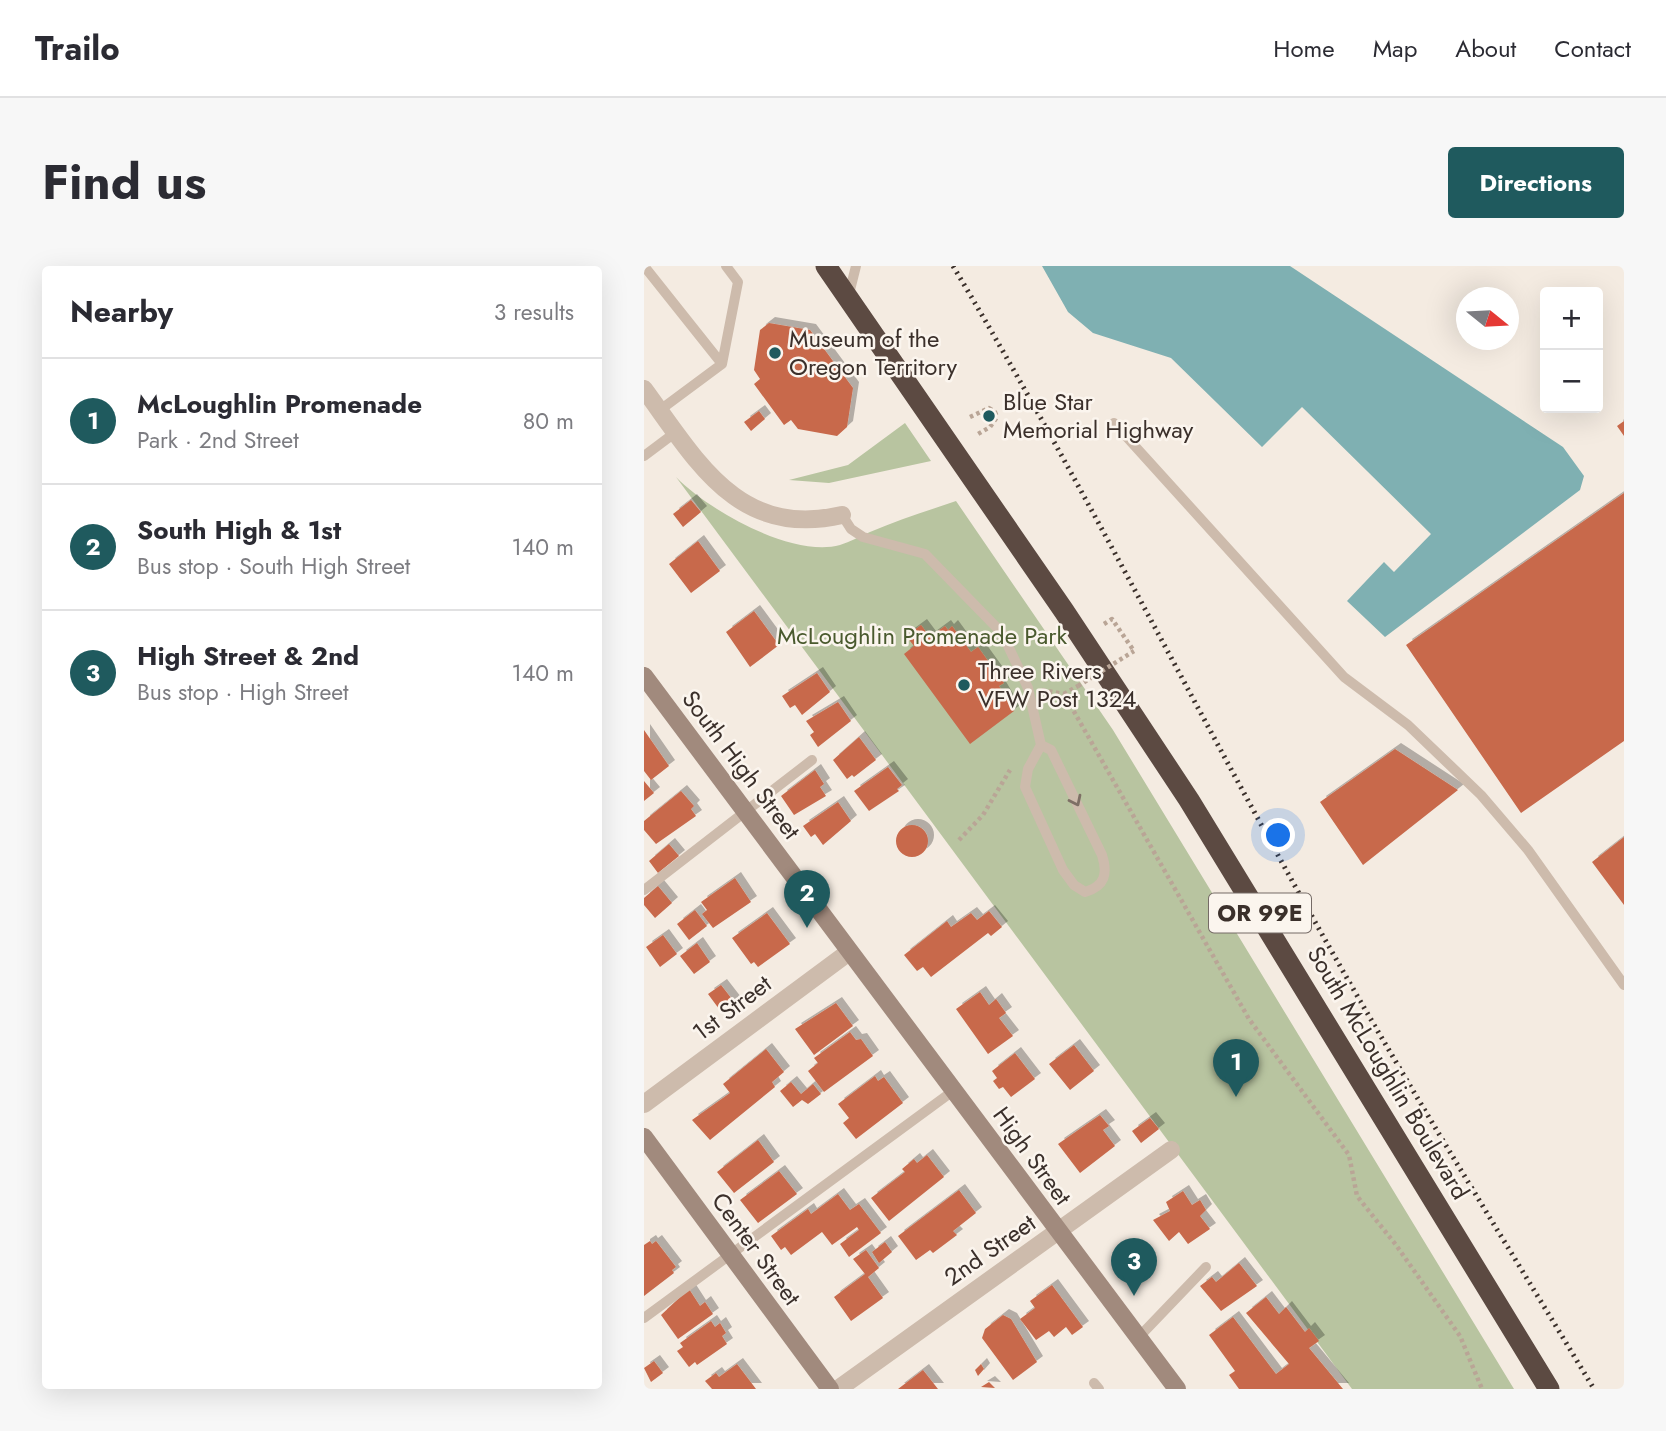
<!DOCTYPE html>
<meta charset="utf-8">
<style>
:root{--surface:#fff;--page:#f7f7f7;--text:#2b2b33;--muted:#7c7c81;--line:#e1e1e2;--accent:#1f5a5e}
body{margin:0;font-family:Jost,sans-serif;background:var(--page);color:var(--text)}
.controls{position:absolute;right:21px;top:21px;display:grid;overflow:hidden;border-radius:7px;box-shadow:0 7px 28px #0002}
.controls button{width:63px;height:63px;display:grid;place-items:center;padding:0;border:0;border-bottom:2px solid var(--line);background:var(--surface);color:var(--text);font:35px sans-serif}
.compass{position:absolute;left:812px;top:21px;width:63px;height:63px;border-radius:50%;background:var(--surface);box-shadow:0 7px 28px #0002;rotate:108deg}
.you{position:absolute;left:635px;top:570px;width:24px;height:24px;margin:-18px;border:5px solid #fff;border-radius:50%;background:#1a73e8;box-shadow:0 0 0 10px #1a73e833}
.badge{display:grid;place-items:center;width:46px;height:46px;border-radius:50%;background:var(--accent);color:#fff;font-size:23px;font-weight:700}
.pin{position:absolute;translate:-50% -58px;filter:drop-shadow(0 2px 4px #0008)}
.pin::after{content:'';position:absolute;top:37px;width:24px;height:21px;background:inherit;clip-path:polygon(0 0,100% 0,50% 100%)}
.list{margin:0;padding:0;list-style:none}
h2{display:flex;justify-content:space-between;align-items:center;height:91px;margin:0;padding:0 28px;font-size:30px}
h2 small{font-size:23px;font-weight:400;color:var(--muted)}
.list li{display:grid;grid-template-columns:46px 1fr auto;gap:21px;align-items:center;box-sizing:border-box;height:126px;padding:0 28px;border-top:2px solid var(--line)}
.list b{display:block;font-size:26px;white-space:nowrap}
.list p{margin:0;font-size:23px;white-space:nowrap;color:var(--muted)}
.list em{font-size:23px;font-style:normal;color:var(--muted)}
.map{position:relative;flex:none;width:980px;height:1123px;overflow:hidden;border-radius:7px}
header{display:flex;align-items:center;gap:42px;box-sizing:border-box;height:98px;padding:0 35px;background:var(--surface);border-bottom:2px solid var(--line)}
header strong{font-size:33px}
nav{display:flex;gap:38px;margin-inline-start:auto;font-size:24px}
.intro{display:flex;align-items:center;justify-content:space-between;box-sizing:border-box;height:168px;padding:0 42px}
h1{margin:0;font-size:49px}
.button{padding:18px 32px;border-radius:7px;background:var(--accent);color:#fff;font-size:24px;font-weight:700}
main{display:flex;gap:42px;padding:0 42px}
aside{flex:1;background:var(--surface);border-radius:7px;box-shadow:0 7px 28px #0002}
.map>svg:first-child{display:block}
</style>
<header>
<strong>Trailo</strong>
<nav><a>Home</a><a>Map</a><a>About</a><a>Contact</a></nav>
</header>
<div class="intro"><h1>Find us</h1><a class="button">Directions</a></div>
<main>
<aside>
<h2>Nearby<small>3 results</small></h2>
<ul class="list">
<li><span class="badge">1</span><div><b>McLoughlin Promenade</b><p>Park · 2nd Street</p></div><em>80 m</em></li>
<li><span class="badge">2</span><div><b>South High &amp; 1st</b><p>Bus stop · South High Street</p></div><em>140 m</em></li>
<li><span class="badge">3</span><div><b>High Street &amp; 2nd</b><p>Bus stop · High Street</p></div><em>140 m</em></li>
</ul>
</aside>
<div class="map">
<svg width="980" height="1123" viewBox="0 0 980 1123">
<defs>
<filter id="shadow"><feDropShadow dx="6" dy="-6" stdDeviation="0" flood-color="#0004"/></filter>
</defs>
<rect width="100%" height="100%" fill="#f4ebe1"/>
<!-- green -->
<path fill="#b8c4a0" d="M 261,157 L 287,195 L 185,217 L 145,214 L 204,199 Z
M 32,211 C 64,244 148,292 196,279 C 206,276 216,270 226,266 C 254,254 283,245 312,235 L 469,464 L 870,1123 L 708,1123 Z"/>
<!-- water -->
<path fill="#7fb0b2" d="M 398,0 L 646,0 L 919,181 L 940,210 L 936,224 L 741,371 L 703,335 L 740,296 L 750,306 L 787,268 L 658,141 L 618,181 L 527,92 L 449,67 L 424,46 Z"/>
<!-- building -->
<path fill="#c8694b" filter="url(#shadow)" d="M 125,57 L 166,64 L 209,122 L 203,161 L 193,170 L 154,163 L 147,154 L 140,159 L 110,118 L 116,113 L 110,104 L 116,64 Z
M 115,145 L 121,153 L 107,165 L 100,156 Z
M 980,155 L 980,170 L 973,160 Z
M 980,227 L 980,475 L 877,547 L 762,379 Z
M 47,234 L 57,246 L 39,261 L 29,248 Z
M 54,275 L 76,305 L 47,327 L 25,298 Z
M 110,345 L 135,379 L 106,401 L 82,366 Z
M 277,359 L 286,371 L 301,360 L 304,364 L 308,360 L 327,386 L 334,381 L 360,417 L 355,420 L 370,445 L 326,478 L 260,388 L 270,380 L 262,370 Z
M 173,407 L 186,426 L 158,449 L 151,439 L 146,442 L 138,430 Z
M 194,436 L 207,455 L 174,481 L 166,469 L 170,466 L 162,455 Z
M 0,464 L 25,500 L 7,514 L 0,505 Z
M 215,471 L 232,494 L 210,511 L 208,509 L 203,513 L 189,494 Z
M 751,483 L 814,524 L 719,599 L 676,536 Z
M 244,501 L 258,519 L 253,523 L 255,525 L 225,545 L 210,525 Z
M 171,504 L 180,518 L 176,521 L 182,530 L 150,549 L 137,530 Z
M 0,515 L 10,527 L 0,535 Z
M 37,525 L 50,540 L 47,543 L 52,550 L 12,578 L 0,564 L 0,555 Z
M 194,536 L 207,555 L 179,579 L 171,568 L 167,571 L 159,560 Z
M252 575a16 16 0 1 1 32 0a16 16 0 1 1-32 0Z
M 980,571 L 980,639 L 948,596 Z
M 25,578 L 35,590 L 14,607 L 5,595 Z
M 91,612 L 107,636 L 69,662 L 58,648 L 63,644 L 57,636 Z
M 14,620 L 28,637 L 11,652 L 0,639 L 0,632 Z
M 51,644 L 63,660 L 45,674 L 33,658 Z
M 345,645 L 358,661 L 347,670 L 344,667 L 287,711 L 279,701 L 273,705 L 260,689 L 303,655 L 307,661 L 327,647 L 333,654 Z
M 123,647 L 146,678 L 114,701 L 110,696 L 107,698 L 88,672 Z
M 19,669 L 33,688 L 16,701 L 2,681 Z
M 53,677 L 66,696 L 50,708 L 36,690 Z
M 77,719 L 91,737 L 78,747 L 64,728 Z
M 336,726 L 345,739 L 352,733 L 362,747 L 355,752 L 369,770 L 344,788 L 312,743 Z
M 192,737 L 209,760 L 170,789 L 151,763 Z
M 206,766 L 212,774 L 217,773 L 229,790 L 180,826 L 164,805 L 174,797 L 170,792 Z
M 430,779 L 450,805 L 426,824 L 405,798 Z
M 122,783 L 140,806 L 128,816 L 131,821 L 66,874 L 48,854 L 86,827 L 79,818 Z
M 371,787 L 391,813 L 367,831 L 359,821 L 355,823 L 349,815 L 353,812 L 348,805 Z
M 231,810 L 234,815 L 240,811 L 259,837 L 212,873 L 199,857 L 205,852 L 194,838 Z
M 147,816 L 157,828 L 169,818 L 177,828 L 164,838 L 158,834 L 149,841 L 136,825 Z
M 456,849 L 465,860 L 459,864 L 471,880 L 436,907 L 414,878 Z
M 506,852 L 515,863 L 497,877 L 488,865 Z
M 114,874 L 130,896 L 90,927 L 73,906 Z
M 283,889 L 300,911 L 245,955 L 227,932 L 261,906 L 258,903 L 270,893 L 273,897 Z
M 135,905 L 153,928 L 114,957 L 96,934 Z
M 315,924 L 332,947 L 309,965 L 313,969 L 289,987 L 286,984 L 272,994 L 254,970 Z
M 539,925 L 548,939 L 556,934 L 562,944 L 556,950 L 566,963 L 544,978 L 535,966 L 525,975 L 509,954 L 526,945 L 522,936 Z
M 194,928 L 206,944 L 215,938 L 237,967 L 205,991 L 196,978 L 215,964 L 213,961 L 188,979 L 178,966 L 147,989 L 141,981 L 137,984 L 127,970 L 164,943 L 167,948 Z
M 6,975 L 8,978 L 12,975 L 32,1001 L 28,1004 L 30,1007 L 0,1030 L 0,979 Z
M 241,976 L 248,986 L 235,997 L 228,986 Z
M 222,984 L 235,1002 L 224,1011 L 239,1032 L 207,1055 L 190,1031 L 221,1008 L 209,993 Z
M 595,997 L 613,1020 L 577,1045 L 556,1020 L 568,1011 L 572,1016 Z
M 408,1019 L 439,1061 L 428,1069 L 422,1061 L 410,1071 L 405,1065 L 392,1074 L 376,1053 L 391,1042 L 386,1035 Z
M 45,1023 L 56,1040 L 61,1036 L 69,1048 L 34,1073 L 17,1049 Z
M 622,1031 L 635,1048 L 642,1041 L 661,1066 L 665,1062 L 675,1075 L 665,1082 L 699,1123 L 595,1123 L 585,1109 L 591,1105 L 565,1069 L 589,1051 L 632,1108 L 645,1098 L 602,1047 Z
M 359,1049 L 367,1053 L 393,1096 L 369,1114 L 338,1072 L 341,1063 Z
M 67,1055 L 71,1061 L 76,1057 L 82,1067 L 78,1070 L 83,1078 L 53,1099 L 51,1096 L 45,1101 L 33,1085 L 39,1081 L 36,1077 Z
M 10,1095 L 19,1107 L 7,1116 L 0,1102 Z
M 93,1098 L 112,1123 L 68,1123 L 61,1115 L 72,1107 L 75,1111 Z
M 337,1098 L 340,1103 L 334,1110 L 331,1104 Z
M 279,1104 L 294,1123 L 254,1123 Z
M 345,1116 L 351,1122 L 337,1121 Z"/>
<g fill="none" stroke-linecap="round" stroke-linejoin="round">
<!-- path -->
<path stroke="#b9a596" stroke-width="4.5" stroke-dasharray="3.5 3.5" stroke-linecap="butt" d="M 326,151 L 345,142 L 351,146 L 353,151 L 346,161 L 334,168
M 460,358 L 468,353 L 490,385
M 398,424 L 420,428 L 605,753 L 705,889 L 713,930 L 752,979 L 816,1070 L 838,1123
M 420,428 L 434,420
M 315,574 L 339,549 L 366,504"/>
<!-- lane -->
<path stroke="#cdbbac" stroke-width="10" d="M 0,0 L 78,98
M 204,32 L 212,0
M 16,144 L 78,98 L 94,16 L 82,0
M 470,157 L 700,411 L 764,459 L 837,529 L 884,584 L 980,719
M 0,190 L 32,166
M 198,249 L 207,263 L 219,271 L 281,288 L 358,367 L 384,422 L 397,479 L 384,503 L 381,521 L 419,604 L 430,619 L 441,626 C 461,620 464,608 458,589 L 407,484 L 397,479
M 0,624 L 168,494
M 0,1052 L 309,825
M 494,1072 L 562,1001
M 450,1117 L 455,1123"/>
<!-- street -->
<path stroke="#cdbbac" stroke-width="18" d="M 0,123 C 53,195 94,273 198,249
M 0,838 L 205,686
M 194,1123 L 527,884"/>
<!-- secondary -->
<path stroke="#a18a7d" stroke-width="18" d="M 0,410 L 533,1123
M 0,871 L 186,1123"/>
<!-- highway -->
<path stroke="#5c4a42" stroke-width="21" d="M 182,0 L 420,345 L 545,534 L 905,1123"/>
<!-- rail -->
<path stroke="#3b302b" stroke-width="5" stroke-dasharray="2 5" stroke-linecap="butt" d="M 309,0 C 437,214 548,437 670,654 C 759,813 856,967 950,1123"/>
<!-- path-bridge -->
<path stroke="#b9a596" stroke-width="4.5" stroke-dasharray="3.5 3.5" stroke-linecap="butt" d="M 434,420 L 490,385"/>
</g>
<!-- one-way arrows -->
<defs><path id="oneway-chevron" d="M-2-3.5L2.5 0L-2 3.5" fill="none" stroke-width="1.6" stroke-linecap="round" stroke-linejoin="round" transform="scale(1.75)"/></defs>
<use stroke="#7d6f65" href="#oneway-chevron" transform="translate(432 535) rotate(64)"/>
<!-- markers -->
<g fill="#1f5a5e" stroke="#fbf5ee" stroke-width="2.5">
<circle cx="131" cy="87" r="7"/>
<circle cx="345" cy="150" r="7"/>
<circle cx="320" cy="419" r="7"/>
</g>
<g text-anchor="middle" stroke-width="5" stroke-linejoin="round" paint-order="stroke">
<!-- shield labels -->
<rect fill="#fbf5ee" stroke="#756b66" stroke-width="2" x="565" y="627.5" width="102" height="39" rx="5"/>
<g font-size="23" font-weight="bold" fill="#3b302b">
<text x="616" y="655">OR 99E</text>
</g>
<!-- poi labels -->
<g font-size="24" fill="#3b302b" stroke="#fbf5ee" text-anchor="start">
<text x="145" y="81">Museum of the<tspan x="145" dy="28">Oregon Territory</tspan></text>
<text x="359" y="144">Blue Star<tspan x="359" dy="28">Memorial Highway</tspan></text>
<text x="334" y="413">Three Rivers<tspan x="334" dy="28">VFW Post 1324</tspan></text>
</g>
<!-- park labels -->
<g font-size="24" fill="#4a5a2e" stroke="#fbf5ee">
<text x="278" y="378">McLoughlin Promenade Park</text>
</g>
<!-- street labels -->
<g font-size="24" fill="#3b302b" stroke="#fbf5ee">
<text transform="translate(97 499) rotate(53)" y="8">South High Street</text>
<text transform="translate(88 742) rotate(-37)" y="8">1st Street</text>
<text transform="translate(744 807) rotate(59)" y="8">South McLoughlin Boulevard</text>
<text transform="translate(388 890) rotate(54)" y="8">High Street</text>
<text transform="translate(112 983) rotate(54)" y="8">Center Street</text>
<text transform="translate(346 984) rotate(-35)" y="8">2nd Street</text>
</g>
</g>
</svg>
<div class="controls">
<button>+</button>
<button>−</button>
</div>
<svg class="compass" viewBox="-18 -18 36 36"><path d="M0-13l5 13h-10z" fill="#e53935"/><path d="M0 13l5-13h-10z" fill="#7c7c81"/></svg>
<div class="you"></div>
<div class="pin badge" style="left:592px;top:831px">1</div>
<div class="pin badge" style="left:163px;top:662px">2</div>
<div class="pin badge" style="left:490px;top:1030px">3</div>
</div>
</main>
